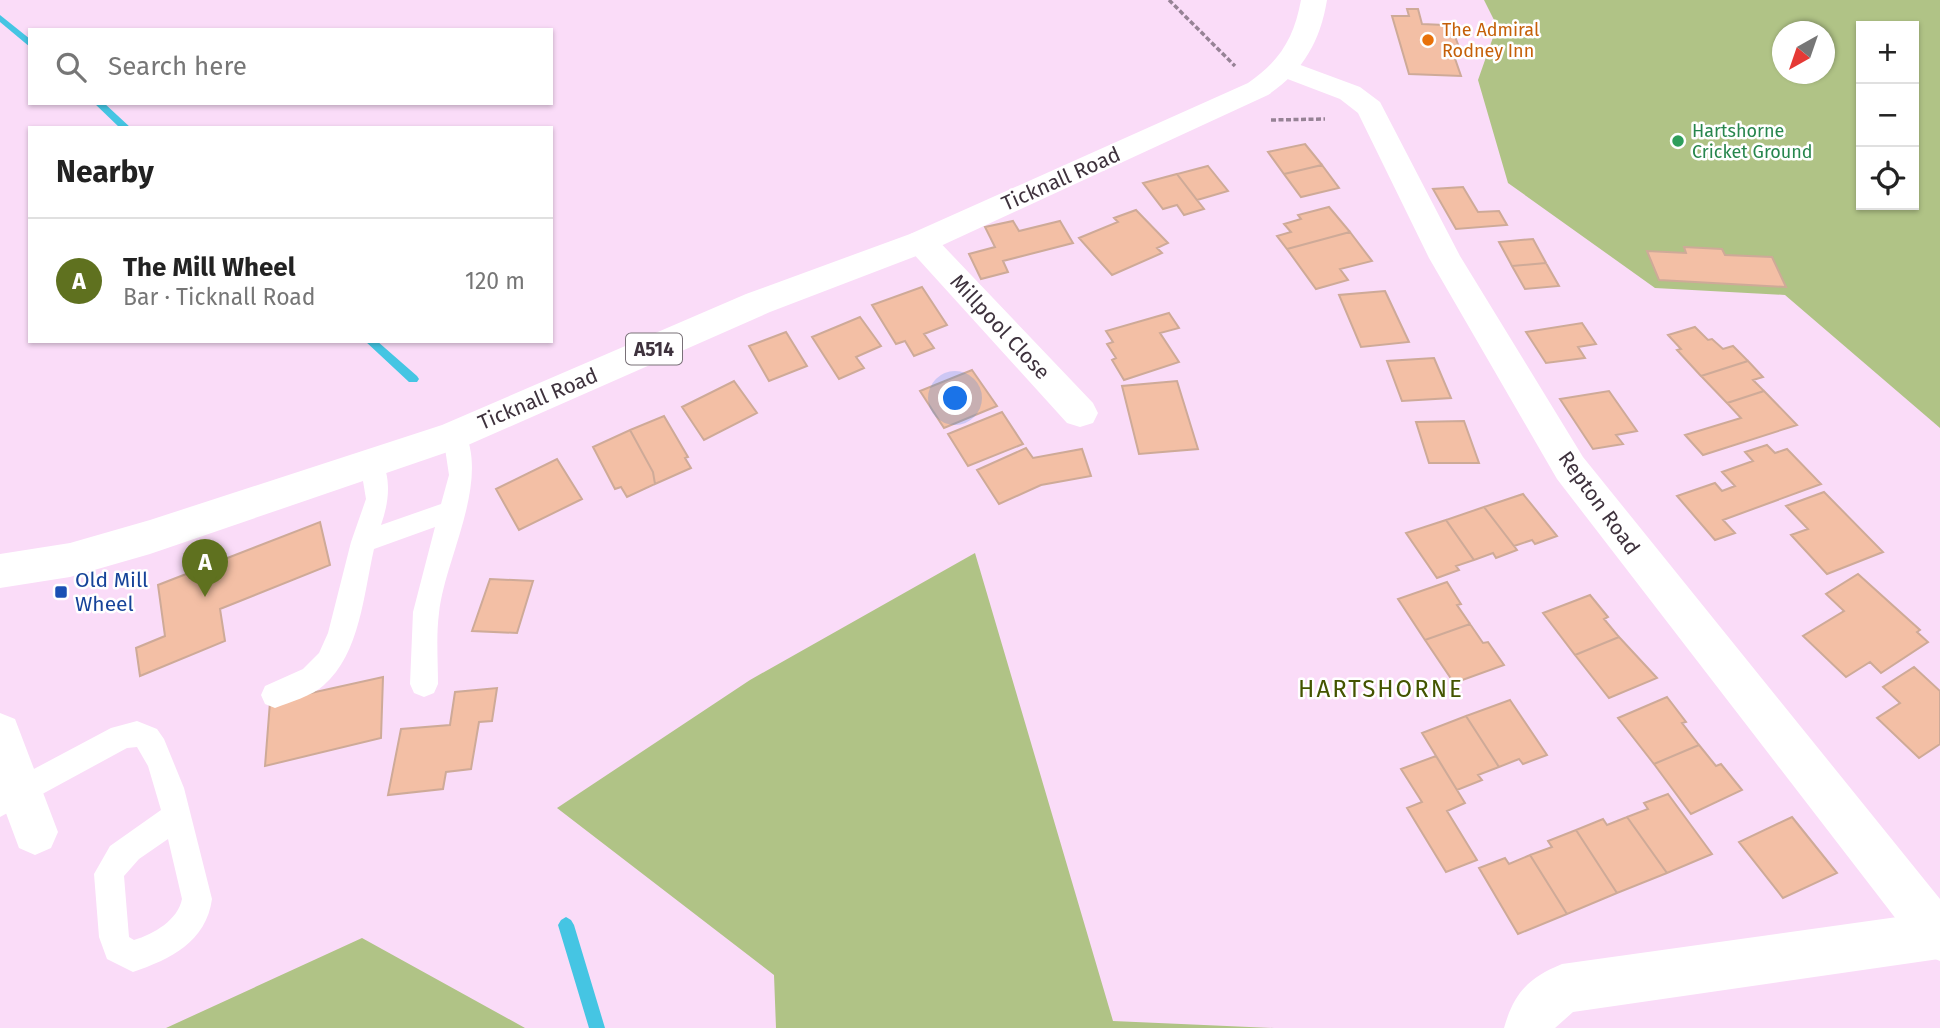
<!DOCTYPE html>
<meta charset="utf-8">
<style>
:root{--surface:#fff;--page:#f6f6f6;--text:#222;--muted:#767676;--line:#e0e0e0;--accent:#5f711f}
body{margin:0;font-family:"Fira Sans",sans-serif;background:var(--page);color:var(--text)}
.controls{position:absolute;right:21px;top:21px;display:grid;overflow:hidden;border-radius:0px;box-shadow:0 2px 5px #0004}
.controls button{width:63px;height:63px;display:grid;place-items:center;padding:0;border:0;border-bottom:2px solid var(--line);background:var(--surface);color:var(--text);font:35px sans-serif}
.compass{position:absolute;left:1772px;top:21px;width:63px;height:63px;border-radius:50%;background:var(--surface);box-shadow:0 2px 5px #0004;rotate:220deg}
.you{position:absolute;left:956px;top:399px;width:24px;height:24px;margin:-18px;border:5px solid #fff;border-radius:50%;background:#1a73e8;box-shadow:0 0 0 10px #1a73e833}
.badge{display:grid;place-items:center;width:46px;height:46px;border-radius:50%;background:var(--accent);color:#fff;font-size:23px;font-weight:700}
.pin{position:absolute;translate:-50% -58px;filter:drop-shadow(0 2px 4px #0008)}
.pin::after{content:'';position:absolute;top:37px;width:24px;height:21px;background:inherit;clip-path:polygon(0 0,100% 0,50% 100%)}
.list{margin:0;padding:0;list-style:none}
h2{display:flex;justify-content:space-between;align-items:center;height:91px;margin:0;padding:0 28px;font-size:30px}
h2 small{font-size:23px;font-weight:400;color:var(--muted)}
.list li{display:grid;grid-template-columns:46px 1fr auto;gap:21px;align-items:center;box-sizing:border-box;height:126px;padding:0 28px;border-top:2px solid var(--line)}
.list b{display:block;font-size:26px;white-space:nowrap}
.list p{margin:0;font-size:23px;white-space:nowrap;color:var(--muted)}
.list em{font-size:23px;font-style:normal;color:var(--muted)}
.icon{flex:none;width:38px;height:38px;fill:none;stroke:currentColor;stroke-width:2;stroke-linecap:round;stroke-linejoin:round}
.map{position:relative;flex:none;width:1940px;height:1028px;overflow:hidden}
.search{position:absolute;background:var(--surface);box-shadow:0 2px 5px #0004;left:28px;top:28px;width:525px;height:77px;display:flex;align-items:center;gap:18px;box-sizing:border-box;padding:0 24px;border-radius:0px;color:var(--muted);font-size:26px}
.panel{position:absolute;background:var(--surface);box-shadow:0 2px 5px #0004;left:28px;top:126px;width:525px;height:217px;border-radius:0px}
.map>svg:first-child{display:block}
</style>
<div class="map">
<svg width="1940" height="1028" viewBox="0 0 1940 1028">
<rect width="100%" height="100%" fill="#fadcf8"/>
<!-- green -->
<path fill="#b0c386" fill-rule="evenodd" d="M 1484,0 L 1940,0 L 1940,428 L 1785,295 L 1655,288 L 1508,183 L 1478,80 L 1497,26 ZM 1861,26 L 1914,26 L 1914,205 L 1861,205 ZM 1783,32 L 1825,32 L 1825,74 L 1783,74 Z
M 975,553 L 1113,1021 L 1274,1028 L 776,1028 L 774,975 L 557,808 L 750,680 Z
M 362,938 L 525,1028 L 166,1028 Z"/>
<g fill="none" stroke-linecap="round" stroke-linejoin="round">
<!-- stream -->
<path fill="#45c5e3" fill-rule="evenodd" d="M 0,15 L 30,39 L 30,47 L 0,22 Z
M 94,103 L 104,103 L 131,128 L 120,128 Z
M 365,341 L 377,341 L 417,376 L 419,379 L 417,382 L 409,382 Z
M 566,917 L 571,920 L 574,925 L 605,1028 L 589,1028 L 558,925 L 561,920 Z"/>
</g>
<!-- building -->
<path fill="#f3bfa5" stroke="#ceaa98" stroke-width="2" d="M 1407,9 L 1418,9 L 1422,24 L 1444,25 L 1447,33 L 1454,34 L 1459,47 L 1451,47 L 1461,76 L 1409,74 L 1392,16 L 1409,16 Z
M 1305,144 L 1322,165 L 1284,174 L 1268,152 Z
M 1322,165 L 1339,188 L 1301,197 L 1284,174 Z
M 1208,166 L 1228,191 L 1197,200 L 1177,174 Z
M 1177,174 L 1197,200 L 1204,209 L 1184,215 L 1177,205 L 1163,209 L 1143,183 Z
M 1463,187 L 1478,212 L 1499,211 L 1507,225 L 1456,229 L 1433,189 Z
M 1329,207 L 1350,232 L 1287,249 L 1277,236 L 1291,232 L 1284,224 L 1301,219 L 1298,215 Z
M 1136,210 L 1168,243 L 1157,248 L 1162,253 L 1112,275 L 1079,238 L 1118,222 L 1114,218 Z
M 1013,221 L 1019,231 L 1060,221 L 1073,243 L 1003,261 L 1008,272 L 981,279 L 969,254 L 995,247 L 985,227 Z
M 1350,232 L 1372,261 L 1340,269 L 1348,280 L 1316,289 L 1287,249 Z
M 1533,239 L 1546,263 L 1512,266 L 1499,242 Z
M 1684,247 L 1722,249 L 1725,255 L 1772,257 L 1786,287 L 1659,280 L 1647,251 L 1686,253 Z
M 1546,263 L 1559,286 L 1525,289 L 1512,266 Z
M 922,287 L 947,325 L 924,334 L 934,348 L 914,356 L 905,341 L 896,344 L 872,305 Z
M 1385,291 L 1409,342 L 1361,347 L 1339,295 Z
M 1169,313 L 1179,328 L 1160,333 L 1179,362 L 1124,380 L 1112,360 L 1116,358 L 1107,344 L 1113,342 L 1106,331 Z
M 860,317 L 881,346 L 856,357 L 864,368 L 839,379 L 812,337 Z
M 1582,323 L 1596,344 L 1578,347 L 1585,358 L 1546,363 L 1526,332 Z
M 1695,327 L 1708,340 L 1712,339 L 1723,349 L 1733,346 L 1748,361 L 1701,376 L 1677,350 L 1681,349 L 1668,335 Z
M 786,332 L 807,366 L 769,381 L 749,346 Z
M 1434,358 L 1451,398 L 1402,401 L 1387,361 Z
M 1748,361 L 1763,377 L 1753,380 L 1764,391 L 1727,403 L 1701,376 Z
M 972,370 L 997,406 L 944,428 L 920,391 Z
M 734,381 L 757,413 L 704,440 L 682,407 Z
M 1177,381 L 1198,449 L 1139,454 L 1122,386 Z
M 1609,391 L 1637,431 L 1616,435 L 1623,444 L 1593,449 L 1560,399 Z
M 1764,391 L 1797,425 L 1703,455 L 1685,435 L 1741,418 L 1727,403 Z
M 1002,412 L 1023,444 L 968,466 L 948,434 Z
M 664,416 L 688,457 L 685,458 L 691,468 L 655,484 L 653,472 L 630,430 Z
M 1464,421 L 1479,463 L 1429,463 L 1416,422 Z
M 630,430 L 653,472 L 655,484 L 627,497 L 621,487 L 615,489 L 593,447 Z
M 1767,445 L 1775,453 L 1787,449 L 1821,484 L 1723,520 L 1735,533 L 1715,540 L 1677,496 L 1715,483 L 1722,491 L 1735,486 L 1722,472 L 1753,461 L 1745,452 Z
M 1026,448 L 1033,458 L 1082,449 L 1091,476 L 1041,485 L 999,504 L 977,470 Z
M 557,459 L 582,499 L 519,530 L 496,489 Z
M 1824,492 L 1883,552 L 1827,574 L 1791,535 L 1808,529 L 1786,506 Z
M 1523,494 L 1557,536 L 1535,544 L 1532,540 L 1514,546 L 1484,507 Z
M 1484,507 L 1514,546 L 1517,550 L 1496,558 L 1493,553 L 1474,560 L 1446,520 Z
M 1446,520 L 1474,560 L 1456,566 L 1459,570 L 1437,578 L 1406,533 Z
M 320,522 L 330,565 L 220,609 L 225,641 L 140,676 L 136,648 L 165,636 L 158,585 Z
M 1858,574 L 1920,630 L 1917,632 L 1928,642 L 1881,673 L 1870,662 L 1846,677 L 1803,636 L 1844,611 L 1826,594 Z
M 490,579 L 533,581 L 517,633 L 472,631 Z
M 1447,582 L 1461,604 L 1457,605 L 1470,624 L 1425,640 L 1398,599 Z
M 1590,595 L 1608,617 L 1604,619 L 1619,637 L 1575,655 L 1543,613 Z
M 1470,624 L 1483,643 L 1488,642 L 1504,665 L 1454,683 L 1425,640 Z
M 1619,637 L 1657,678 L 1609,698 L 1575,655 Z
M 1914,667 L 1940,691 L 1940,744 L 1919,758 L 1877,718 L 1900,703 L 1883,687 Z
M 383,677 L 381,738 L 265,766 L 270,702 Z
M 497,688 L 492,721 L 479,722 L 471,769 L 446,772 L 443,789 L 388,795 L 401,729 L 450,725 L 455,692 Z
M 1667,697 L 1686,722 L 1682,723 L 1699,745 L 1654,764 L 1618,718 Z
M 1510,700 L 1547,755 L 1523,764 L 1519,759 L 1499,767 L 1466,716 Z
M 1466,716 L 1499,767 L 1478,775 L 1482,780 L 1457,790 L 1422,733 Z
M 1699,745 L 1716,766 L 1721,764 L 1742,790 L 1691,814 L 1654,764 Z
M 1436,756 L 1465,803 L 1447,811 L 1477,860 L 1446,872 L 1407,808 L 1422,802 L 1401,769 Z
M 1668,794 L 1712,854 L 1667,873 L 1627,817 L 1648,809 L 1644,803 Z
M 1627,817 L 1667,873 L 1617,893 L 1576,830 L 1603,819 L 1607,825 Z
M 1792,817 L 1837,873 L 1783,898 L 1739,842 Z
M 1576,830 L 1617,893 L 1567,914 L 1530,855 L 1552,847 L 1548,841 Z
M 1530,855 L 1567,914 L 1518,934 L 1479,868 L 1505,858 L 1509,864 Z"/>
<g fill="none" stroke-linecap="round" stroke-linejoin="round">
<!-- path -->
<path stroke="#968295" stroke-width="3.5" stroke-dasharray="5 2.5" stroke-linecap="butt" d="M 1169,0 L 1235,66
M 1271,120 L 1325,119"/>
<!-- service -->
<path fill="#fff" fill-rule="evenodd" d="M 455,426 L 463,428 C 491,481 445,558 439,613 C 436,636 438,661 438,684 L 434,693 L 424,697 L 414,693 L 410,684 L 413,612 L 435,527 L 374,549 C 364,592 360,654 324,685 C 312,696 290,702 275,708 L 265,704 L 261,695 L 265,686 L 303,669 L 319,653 L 328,633 L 351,542 L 366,499 L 360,463 L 364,456 L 372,453 L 380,456 C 392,479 389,502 381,525 L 441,504 L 449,475 L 443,435 L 447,428 Z
M 137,721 L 157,729 L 164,739 L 184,788 L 212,899 C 206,942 171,959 133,972 L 107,959 L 99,937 L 94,874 L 110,846 L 161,810 L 148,766 L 137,747 L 127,748 L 0,817 L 0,787 L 111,728 ZM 168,839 L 182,899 C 178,920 154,934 134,940 L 129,937 L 124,876 L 139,859 Z"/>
<!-- minor -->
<path fill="#fff" fill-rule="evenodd" d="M 921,231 L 932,234 L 1093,403 L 1098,413 L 1093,423 L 1080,427 L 1067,423 L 910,250 L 905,242 L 910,234 Z
M 0,713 L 15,719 L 58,832 L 51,848 L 35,855 L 19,848 L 0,797 Z
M 1940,911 L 1939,959 L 1573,1012 L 1555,1028 L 1504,1028 C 1514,993 1528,978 1562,964 Z"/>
<!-- tertiary -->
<path fill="#fff" fill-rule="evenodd" d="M 1287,60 L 1360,87 L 1380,102 L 1460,256 L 1583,457 L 1940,899 L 1940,961 L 1923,954 L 1557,479 L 1429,258 L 1358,113 L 1340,99 L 1277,75 L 1273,69 L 1277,63 Z"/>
<!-- primary -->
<path fill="#fff" fill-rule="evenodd" d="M 1301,0 L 1327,0 C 1320,42 1303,71 1268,95 L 932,250 L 770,312 L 468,445 L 150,554 L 70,577 L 0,588 L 0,554 L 70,543 L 150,520 L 442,425 L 746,294 L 910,234 L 1248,83 C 1280,61 1294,38 1301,0 Z"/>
</g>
<!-- markers -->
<circle fill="#e8710a" stroke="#fff" stroke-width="2.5" cx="1428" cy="40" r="7"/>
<circle fill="#2e9e5b" stroke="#fff" stroke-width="2.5" cx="1678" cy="141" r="7"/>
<rect fill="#1a4fb4" stroke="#fff" stroke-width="2.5" x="54" y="585" width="14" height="14" rx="3.5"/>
<g text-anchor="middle" stroke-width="5" stroke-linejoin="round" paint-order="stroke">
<!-- far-food labels -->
<g font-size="18" fill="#c56008" stroke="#fff" text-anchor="start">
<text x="1442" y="36">The Admiral<tspan x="1442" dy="21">Rodney Inn</tspan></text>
</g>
<!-- far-leisure labels -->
<g font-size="18" fill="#27864d" stroke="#fff" text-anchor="start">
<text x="1692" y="137">Hartshorne<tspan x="1692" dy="21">Cricket Ground</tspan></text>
</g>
<!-- shield labels -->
<rect fill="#fff" stroke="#787077" stroke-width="2" x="626" y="333.5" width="56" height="31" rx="5"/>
<g font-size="19" font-weight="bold" fill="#3e323d">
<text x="654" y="356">A514</text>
</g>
<!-- street labels -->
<g font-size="21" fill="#3e323d" stroke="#fff">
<text transform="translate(1061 179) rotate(-24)" y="7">Ticknall Road</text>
<text transform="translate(1000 327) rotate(47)" y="7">Millpool Close</text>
<text transform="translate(538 399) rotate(-23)" y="7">Ticknall Road</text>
<text transform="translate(1599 503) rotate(54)" y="7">Repton Road</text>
</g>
<!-- transit labels -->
<g font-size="21" fill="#164399" stroke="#fff" text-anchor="start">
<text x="75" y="587">Old Mill<tspan x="75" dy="24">Wheel</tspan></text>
</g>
<!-- quarter labels -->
<g font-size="24" letter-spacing="2" fill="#445400" stroke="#fff">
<text x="1381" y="697">HARTSHORNE</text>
</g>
</g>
</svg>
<div class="controls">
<button>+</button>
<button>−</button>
<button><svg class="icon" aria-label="locate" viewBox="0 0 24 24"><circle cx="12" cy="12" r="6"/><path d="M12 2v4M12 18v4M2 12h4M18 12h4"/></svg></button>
</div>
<svg class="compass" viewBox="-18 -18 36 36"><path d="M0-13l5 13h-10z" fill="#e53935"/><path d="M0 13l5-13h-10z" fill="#767676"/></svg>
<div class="you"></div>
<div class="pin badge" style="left:205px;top:597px">A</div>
<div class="search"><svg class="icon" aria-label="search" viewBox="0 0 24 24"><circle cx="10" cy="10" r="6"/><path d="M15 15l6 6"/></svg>Search here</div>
<section class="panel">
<h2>Nearby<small></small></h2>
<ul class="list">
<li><span class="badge">A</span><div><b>The Mill Wheel</b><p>Bar · Ticknall Road</p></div><em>120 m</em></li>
</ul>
</section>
</div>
